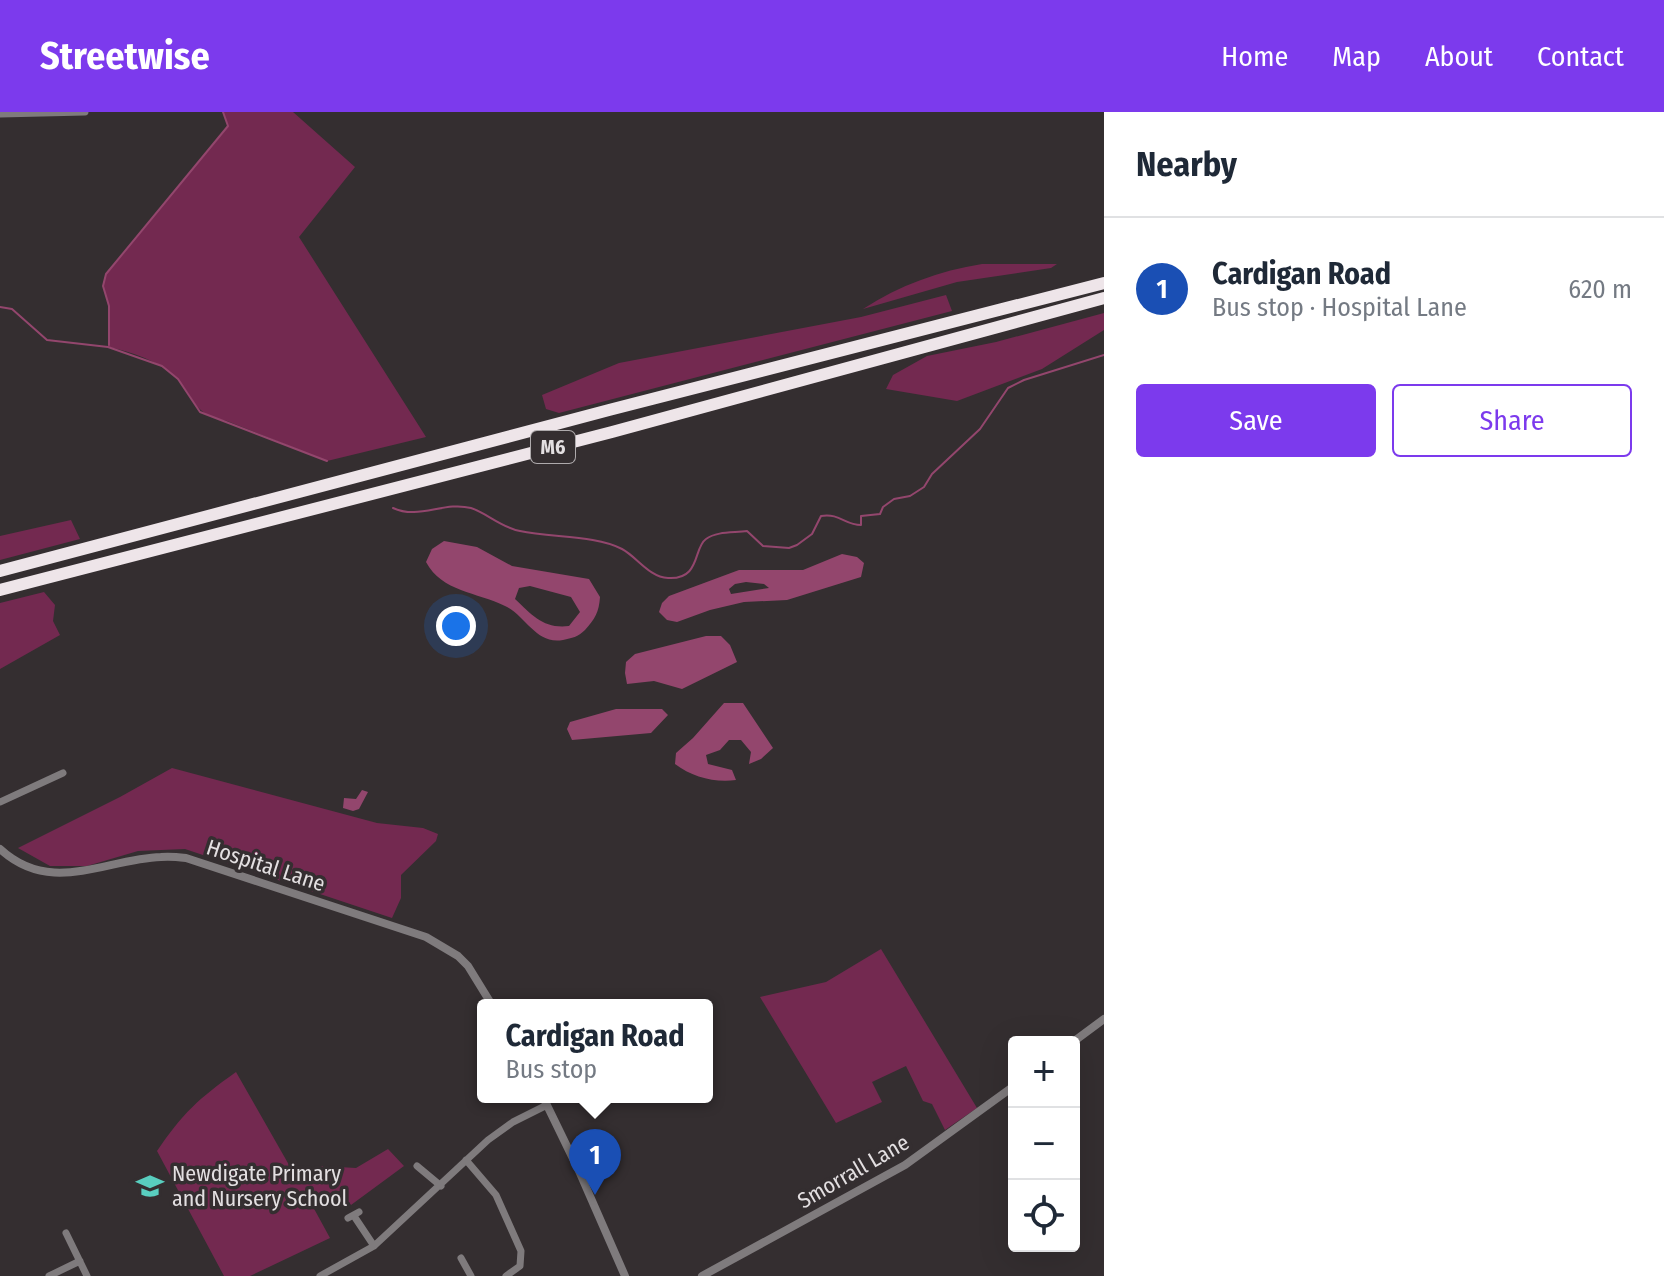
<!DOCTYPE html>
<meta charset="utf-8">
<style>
:root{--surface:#fff;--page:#f6f6f7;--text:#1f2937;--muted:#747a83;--line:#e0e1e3;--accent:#7c3aed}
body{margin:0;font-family:"Fira Sans Condensed",sans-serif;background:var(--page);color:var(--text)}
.controls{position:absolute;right:24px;bottom:24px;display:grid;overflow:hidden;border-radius:8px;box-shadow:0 8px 32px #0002}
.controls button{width:72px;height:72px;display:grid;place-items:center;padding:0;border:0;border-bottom:2px solid var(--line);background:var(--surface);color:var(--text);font:40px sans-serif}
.you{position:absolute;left:456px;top:514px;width:28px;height:28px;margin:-20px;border:6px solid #fff;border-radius:50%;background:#1a73e8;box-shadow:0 0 0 12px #1a73e833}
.badge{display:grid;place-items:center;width:52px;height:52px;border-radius:50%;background:var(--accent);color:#fff;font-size:26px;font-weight:700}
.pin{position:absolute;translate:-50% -66px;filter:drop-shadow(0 2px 4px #0008)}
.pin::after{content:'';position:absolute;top:42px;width:28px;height:24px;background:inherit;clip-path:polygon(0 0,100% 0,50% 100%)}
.popup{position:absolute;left:477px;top:887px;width:236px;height:104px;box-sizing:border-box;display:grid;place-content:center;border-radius:8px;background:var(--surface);filter:drop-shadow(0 2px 6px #0005);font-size:26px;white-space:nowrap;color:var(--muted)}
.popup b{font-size:30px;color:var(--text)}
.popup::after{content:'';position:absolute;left:50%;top:100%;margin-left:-16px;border:16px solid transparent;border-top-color:var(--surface)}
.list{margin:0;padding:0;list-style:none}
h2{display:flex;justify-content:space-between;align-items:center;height:104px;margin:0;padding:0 32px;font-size:34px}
h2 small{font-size:26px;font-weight:400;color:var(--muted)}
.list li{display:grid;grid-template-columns:52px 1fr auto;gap:24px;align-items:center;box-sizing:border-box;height:144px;padding:0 32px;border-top:2px solid var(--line)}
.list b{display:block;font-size:30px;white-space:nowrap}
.list p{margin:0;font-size:26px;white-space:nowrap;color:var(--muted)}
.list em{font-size:26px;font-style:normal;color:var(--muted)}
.actions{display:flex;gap:16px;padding:24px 32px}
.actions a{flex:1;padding:18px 0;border:2px solid var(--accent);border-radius:8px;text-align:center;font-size:28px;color:var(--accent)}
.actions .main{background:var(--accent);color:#fff}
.icon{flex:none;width:44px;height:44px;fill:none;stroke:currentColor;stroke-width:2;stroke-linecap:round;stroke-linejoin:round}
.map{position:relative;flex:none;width:1104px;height:1164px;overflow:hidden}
header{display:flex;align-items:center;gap:48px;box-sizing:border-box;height:112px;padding:0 40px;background:var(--accent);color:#fff}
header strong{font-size:38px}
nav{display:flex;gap:44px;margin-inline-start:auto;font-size:28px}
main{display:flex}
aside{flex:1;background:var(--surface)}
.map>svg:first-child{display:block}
</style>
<header>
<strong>Streetwise</strong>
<nav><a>Home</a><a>Map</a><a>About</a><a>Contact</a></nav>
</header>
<main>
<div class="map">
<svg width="1104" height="1164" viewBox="0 0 1104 1164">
<rect width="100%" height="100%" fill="#342e30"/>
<!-- green -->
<path fill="#732950" d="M 223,0 L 293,0 L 355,55 L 299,125 L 426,325 L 327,349 L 227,309 C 191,302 198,288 176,266 C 159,249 132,240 108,235 L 109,194 L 103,174 L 106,162 L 228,14 Z
M 982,152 L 1057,152 L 1051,156 L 957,170 L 863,197 C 900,173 939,159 982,152 Z
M 946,183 L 952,199 L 559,301 L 546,297 L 542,283 L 619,251 L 861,205 Z
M 1104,201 L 1104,218 L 1042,257 L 957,289 L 886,277 L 893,263 L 927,244 L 996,230 Z
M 71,408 L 80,427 L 0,448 L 0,424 Z
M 44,480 L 55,493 L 53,509 L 60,523 L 0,557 L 0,491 Z
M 172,656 L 377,711 L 423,716 L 438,722 L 436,729 L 401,763 L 401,786 L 392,806 L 185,737 L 138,739 L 87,754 L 50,754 L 18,736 L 120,685 Z
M 881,837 L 977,996 L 945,1018 L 932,992 L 923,989 L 906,954 L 872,970 L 882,990 L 836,1011 L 760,885 L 826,870 Z
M 236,960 L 297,1067 L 321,1054 L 356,1056 L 388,1037 L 404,1054 L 351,1093 L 340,1079 L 312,1093 L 330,1126 L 250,1164 L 224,1164 L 157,1039 C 183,1001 198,987 236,960 Z"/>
<!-- water -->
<path fill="#93466d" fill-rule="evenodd" d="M 444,429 L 477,435 L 512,454 L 589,467 L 600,485 C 599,500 595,507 585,518 C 578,525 572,526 563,528 C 536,533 526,504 505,494 C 477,480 442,480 426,450 L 432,437 ZM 530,474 L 571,485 L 580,500 L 569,514 C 544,517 533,504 515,487 L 519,476 Z
M 842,442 L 857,445 L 864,451 L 861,465 L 787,488 L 744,490 L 710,498 L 677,510 L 667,508 L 659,500 L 662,491 L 669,484 L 739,458 L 803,458 ZM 746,470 L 764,472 L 769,476 L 731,482 L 729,477 L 735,472 Z
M 706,524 L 721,524 L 730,533 L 737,550 L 682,577 L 654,569 L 627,572 L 625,561 L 626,550 L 635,542 Z
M 724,591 L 743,591 L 773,636 L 761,647 L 749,652 L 751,640 L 741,628 L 729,628 L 720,638 L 706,643 L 708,652 L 732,658 L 736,668 C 715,671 692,665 675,652 L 676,641 L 693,626 Z
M 616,597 L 662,597 L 668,603 L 651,621 L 572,628 L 567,617 L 570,610 Z
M 362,678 L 368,680 L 359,697 L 353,699 L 343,696 L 344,686 L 356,687 Z"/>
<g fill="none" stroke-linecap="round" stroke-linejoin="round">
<!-- stream -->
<path stroke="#93466d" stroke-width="2" d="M 0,195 L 12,197 L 47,228 L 108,235 L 162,254 L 178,267 L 200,300 L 327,349
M 109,233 L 109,194 L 103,174 L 106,162 L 228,14 L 223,0
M 393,396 C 419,408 444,389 471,396 C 485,400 502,416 520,419 C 551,426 595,423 622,437 C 637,445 649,465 668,466 C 701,468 693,436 706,427 C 717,419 734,421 747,419 L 763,434 L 789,436 L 797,433 L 812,422 L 821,404 C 840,401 845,413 861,413 L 861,404 L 880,402 L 883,395 L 894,387 L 910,384 L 924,375 L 932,362 L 980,317 L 1008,276 L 1024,268 L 1104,243"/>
<!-- minor -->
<path stroke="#7f7b7d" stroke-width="7" d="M 0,2 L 85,0
M 0,690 L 63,661
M 466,1048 L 496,1083 L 521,1139 L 520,1154 L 506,1164
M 417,1054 L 441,1074
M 354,1104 L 374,1134
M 348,1106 L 359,1100
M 66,1121 L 87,1164
M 461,1146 L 471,1164
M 49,1164 L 80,1149
M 320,1164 L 374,1134 L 488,1028 L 513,1010 L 547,993"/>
<!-- tertiary -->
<path stroke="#7f7b7d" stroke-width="8" d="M 0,737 C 51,784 104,747 161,745 C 169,744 178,745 186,746 L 426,825 L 458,844 L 468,854 L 492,893
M 1073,930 L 1104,907
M 543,985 L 579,1059 L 625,1164
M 702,1164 L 905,1053 L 1014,974"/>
<!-- motorway -->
<path stroke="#eee5e9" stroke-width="12" d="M 0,459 L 609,298 L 1104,171
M 0,478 L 612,320 L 1104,186"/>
</g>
<!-- icons -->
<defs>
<g id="school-bare" transform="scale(2.16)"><path d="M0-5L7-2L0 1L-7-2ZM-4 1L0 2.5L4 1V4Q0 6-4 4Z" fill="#59cebf" stroke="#342e30" stroke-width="2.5" paint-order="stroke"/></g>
</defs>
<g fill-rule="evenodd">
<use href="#school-bare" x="150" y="1074"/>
</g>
<g text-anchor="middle" stroke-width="7" stroke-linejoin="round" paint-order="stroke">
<!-- shield labels -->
<rect fill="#342e30" stroke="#aeaaac" stroke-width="2" x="531" y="319" width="44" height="32" rx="6"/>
<g font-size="20" font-weight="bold" fill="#e3dfe1">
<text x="553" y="342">M6</text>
</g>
<!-- street labels -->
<g font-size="22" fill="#e3dfe1" stroke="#342e30">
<text transform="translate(266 753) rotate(18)" y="8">Hospital Lane</text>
<text transform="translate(853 1059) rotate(-30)" y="8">Smorrall Lane</text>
</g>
<!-- poi labels -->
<g font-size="22" fill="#e3dfe1" stroke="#342e30" text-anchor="start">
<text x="172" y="1069">Newdigate Primary<tspan x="172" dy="25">and Nursery School</tspan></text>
</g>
</g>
</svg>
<div class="controls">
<button>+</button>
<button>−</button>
<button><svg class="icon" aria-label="locate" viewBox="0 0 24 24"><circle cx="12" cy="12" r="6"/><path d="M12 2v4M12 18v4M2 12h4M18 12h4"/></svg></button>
</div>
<div class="you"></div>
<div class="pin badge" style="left:595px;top:1083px;background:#1a4fb4">1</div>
<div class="popup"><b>Cardigan Road</b>Bus stop</div>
</div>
<aside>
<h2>Nearby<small></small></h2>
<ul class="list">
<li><span class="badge" style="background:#1a4fb4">1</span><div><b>Cardigan Road</b><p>Bus stop · Hospital Lane</p></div><em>620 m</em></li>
</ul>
<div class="actions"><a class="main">Save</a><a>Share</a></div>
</aside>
</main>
